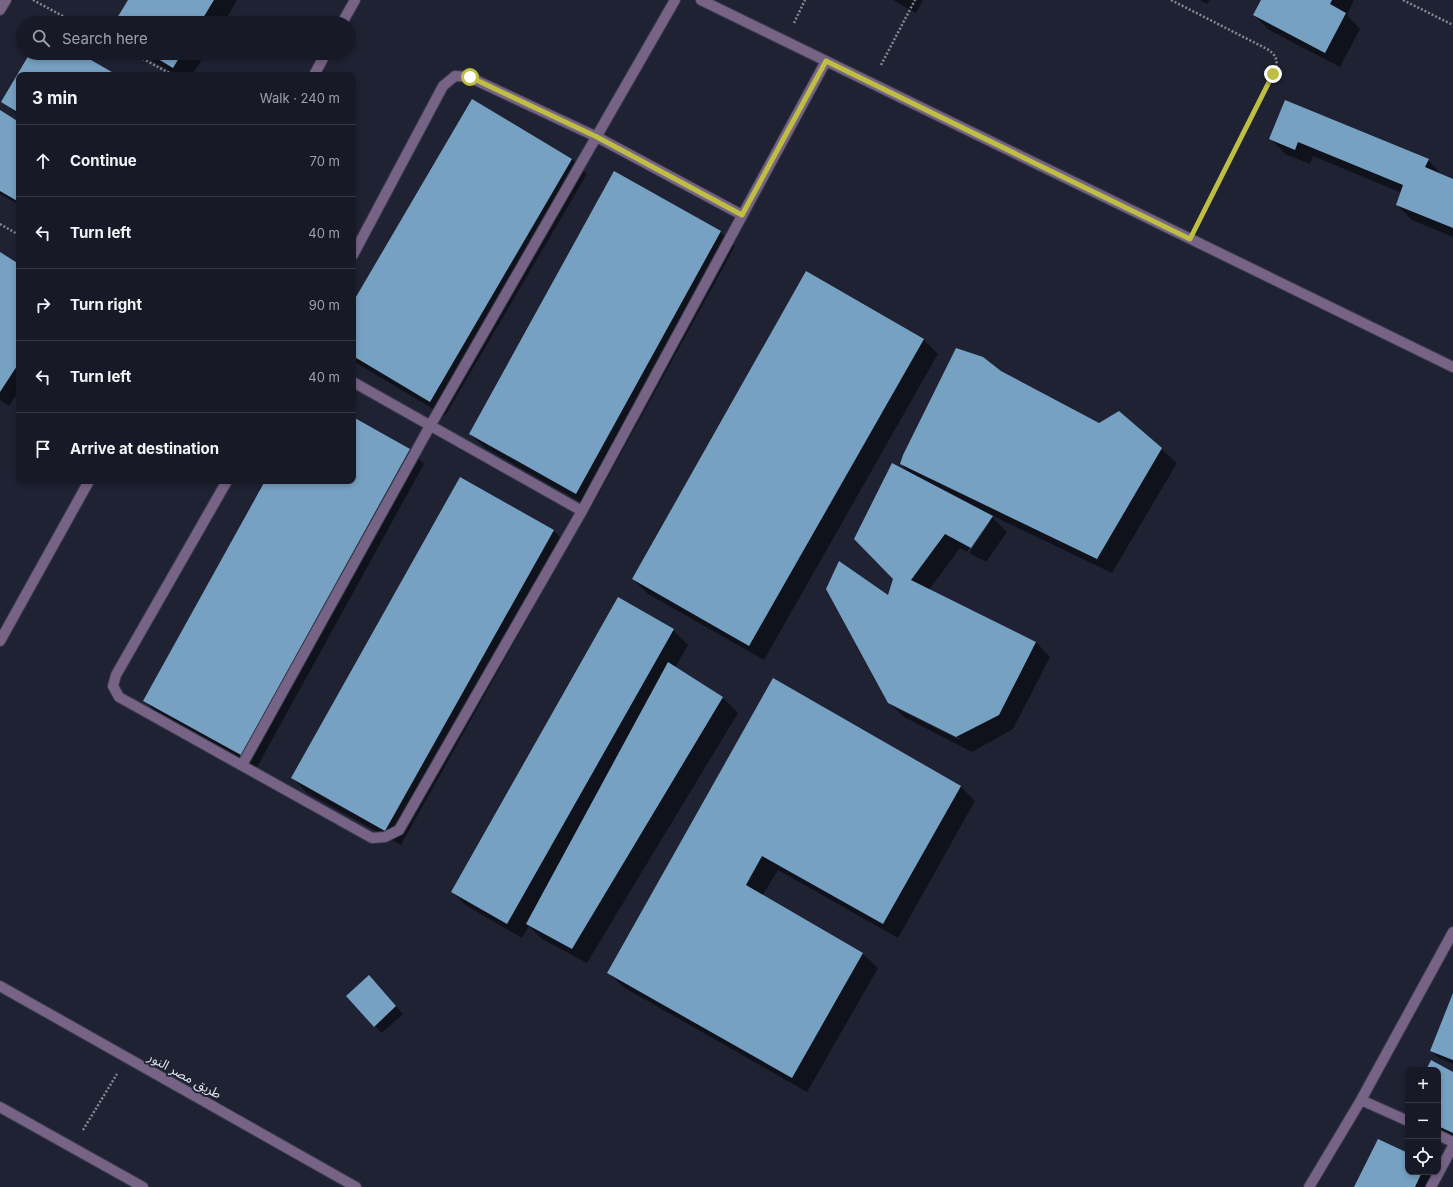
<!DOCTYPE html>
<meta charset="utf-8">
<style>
:root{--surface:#171a26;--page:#242732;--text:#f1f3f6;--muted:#9ea1a7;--line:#363843}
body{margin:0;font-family:Inter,"Noto Sans Arabic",sans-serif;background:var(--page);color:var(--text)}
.controls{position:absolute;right:12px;bottom:12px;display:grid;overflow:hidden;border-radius:8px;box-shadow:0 2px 6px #0003}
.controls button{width:36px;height:36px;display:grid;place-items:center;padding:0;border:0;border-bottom:1px solid var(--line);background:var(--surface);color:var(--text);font:20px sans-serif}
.stop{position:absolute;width:12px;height:12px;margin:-9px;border:3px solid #bebe42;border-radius:50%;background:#fff}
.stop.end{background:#bebe42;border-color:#fff;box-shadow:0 1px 4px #0008}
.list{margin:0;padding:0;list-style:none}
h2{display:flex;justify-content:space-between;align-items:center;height:52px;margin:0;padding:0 16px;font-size:17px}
h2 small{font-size:13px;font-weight:400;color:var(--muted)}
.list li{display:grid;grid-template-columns:26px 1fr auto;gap:12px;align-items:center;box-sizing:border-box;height:72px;padding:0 16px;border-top:1px solid var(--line)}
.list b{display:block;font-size:15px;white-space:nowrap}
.list em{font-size:13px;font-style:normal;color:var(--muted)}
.icon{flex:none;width:22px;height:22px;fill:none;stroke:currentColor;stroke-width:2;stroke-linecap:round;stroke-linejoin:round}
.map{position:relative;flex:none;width:1453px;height:1187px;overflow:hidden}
.search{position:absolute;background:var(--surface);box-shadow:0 2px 6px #0003;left:16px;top:16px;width:340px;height:44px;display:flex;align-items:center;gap:10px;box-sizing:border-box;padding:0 14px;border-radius:22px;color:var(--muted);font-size:15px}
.panel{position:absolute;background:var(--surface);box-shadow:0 2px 6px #0003;left:16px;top:72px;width:340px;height:412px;border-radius:8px}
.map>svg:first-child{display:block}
</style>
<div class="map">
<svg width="1453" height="1187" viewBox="0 0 1453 1187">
<rect width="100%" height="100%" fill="#1f2233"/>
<!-- shadow -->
<path fill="#0007" fill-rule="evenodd" d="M 129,0 L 237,0 L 224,23 L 115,23 Z
M 893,0 L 923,0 L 916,13 Z
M 1200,0 L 1210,0 L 1207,4 Z
M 1262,0 L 1354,0 L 1347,15 L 1360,29 L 1340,67 L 1269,30 L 1254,15 Z
M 31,53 L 77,53 L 115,75 L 19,75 L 19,116 L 3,102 Z
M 139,53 L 206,53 L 192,75 L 176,75 Z
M 472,101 L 572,159 L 587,174 L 445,416 L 353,361 L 353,304 Z
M 1286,102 L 1428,160 L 1442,175 L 1453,180 L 1453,237 L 1412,220 L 1397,205 L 1402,193 L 1313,156 L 1310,164 L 1285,154 L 1271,139 Z
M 0,111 L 19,123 L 19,205 L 0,194 Z
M 720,232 L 735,246 L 591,508 L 485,448 L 470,434 Z
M 0,253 L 19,266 L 19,391 L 9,406 L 0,400 Z
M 923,339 L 938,354 L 764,660 L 648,594 L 633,579 Z
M 1001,372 L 1099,424 L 1119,412 L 1177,463 L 1112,573 L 989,514 L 1007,532 L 986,562 L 960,548 L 929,590 L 1036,642 L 1050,657 L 1013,729 L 972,752 L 904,717 L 888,702 L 888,597 L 894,579 L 911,474 L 901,464 ZM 989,520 L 990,522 L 969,553 L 967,552 ZM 896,706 L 961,739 L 960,740 L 896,708 Z
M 353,418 L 410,450 L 424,464 L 256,769 L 159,715 L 145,701 L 267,481 L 353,481 Z
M 460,478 L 554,531 L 568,546 L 401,845 L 307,793 L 293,778 Z
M 673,630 L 688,645 L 675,668 L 723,698 L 738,713 L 587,963 L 542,939 L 529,926 L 522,938 L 467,906 L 452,892 Z
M 774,680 L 961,787 L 975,801 L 898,938 L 778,870 L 762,896 L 863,954 L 878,968 L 807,1092 L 623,987 L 608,972 Z
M 376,984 L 403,1014 L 382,1033 L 375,1026 Z
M 1453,995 L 1453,1064 L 1439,1058 L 1431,1051 Z
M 1431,1061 L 1453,1073 L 1453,1138 L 1438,1131 L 1438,1070 L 1427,1070 Z
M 1408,1155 L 1408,1172 L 1435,1172 L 1436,1187 L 1355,1187 Z"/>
<!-- building -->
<path fill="#77a1c3" d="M 128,0 L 214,0 L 200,23 L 114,23 Z
M 1261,0 L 1332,0 L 1330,4 L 1346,13 L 1325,53 L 1253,15 Z
M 30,53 L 79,53 L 117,75 L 19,75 L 19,113 L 1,102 Z
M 148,53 L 182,53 L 173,68 Z
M 472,99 L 572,159 L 430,402 L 353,356 L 353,302 Z
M 1285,100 L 1429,159 L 1425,167 L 1453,179 L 1453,228 L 1396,205 L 1403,185 L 1298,142 L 1295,150 L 1269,139 Z
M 0,110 L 19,122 L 19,202 L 0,191 Z
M 614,171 L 721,231 L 576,494 L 469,434 Z
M 0,252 L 19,264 L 19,363 L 0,392 Z
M 806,271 L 924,339 L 749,646 L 632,579 Z
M 956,348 L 983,357 L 1001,371 L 1099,423 L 1119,411 L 1162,448 L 1097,559 L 900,464 L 903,455 Z
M 353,417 L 410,449 L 241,755 L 143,701 L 265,481 L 353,481 Z
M 892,463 L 993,516 L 971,548 L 945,534 L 911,580 L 1036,642 L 999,715 L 956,737 L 888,703 L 826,589 L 839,561 L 888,595 L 893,579 L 854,539 Z
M 460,477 L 554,530 L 385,831 L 291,778 Z
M 618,597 L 674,629 L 507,924 L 451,892 Z
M 668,662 L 723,697 L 572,949 L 526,924 Z
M 773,678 L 961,786 L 883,924 L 762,856 L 746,885 L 863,953 L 792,1078 L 607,973 Z
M 369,975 L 396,1006 L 374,1027 L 346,996 Z
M 1453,993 L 1453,1060 L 1430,1051 Z
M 1431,1060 L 1453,1072 L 1453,1133 L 1438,1126 L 1438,1070 L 1426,1070 Z
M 1378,1139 L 1408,1153 L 1408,1172 L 1422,1172 L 1415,1187 L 1354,1187 Z"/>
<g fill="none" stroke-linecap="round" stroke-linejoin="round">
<!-- minor casing -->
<g stroke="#3a3d4e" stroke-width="12">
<path id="minor" d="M 701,0 L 1453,367
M 0,10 L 6,0
M 342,23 L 355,0
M 314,75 L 326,53
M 353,255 L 443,86 L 455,76 L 469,77 L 597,137 L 742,215
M 353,382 L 582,511
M 227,481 L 116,675 L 113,686 L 119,697 L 372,838 L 385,837 L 399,830 L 582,511 L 826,61
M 0,641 L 89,481
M 242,765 L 430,426 L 675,0
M 0,986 L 356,1187
M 1361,1100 L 1408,1121
M 0,1107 L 143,1187
M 1438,1135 L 1453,1142
M 1309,1187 L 1361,1100 L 1453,932
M 1431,1187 L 1453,1146"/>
</g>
<!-- path -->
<path stroke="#858896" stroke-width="2.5" stroke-dasharray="2 2" stroke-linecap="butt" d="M 33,0 L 76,23
M 1171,0 L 1267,49 C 1275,54 1278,59 1276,69 L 1199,220
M 1403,0 L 1453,25
M 794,23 L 805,0
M 132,53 L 173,75
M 881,65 L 915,0
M 0,224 L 19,235
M 83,1130 L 117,1074"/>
<!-- minor -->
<use href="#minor" stroke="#776386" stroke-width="10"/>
</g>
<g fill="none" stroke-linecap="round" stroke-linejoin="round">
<!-- route -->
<path stroke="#bebe42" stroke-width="5" d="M 470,77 L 597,137 L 742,215 L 826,61 L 1190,239 L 1273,74"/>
</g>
<g text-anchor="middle" stroke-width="4" stroke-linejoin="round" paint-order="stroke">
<!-- street labels -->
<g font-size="13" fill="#e3e6f1" stroke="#1f2233">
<text transform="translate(185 1075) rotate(29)" y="5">طريق مصر النور</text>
</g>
</g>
</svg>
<div class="controls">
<button>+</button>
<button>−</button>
<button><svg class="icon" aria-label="locate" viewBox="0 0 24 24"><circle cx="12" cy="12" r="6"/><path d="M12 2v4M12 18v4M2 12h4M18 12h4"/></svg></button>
</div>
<div class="stop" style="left:470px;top:77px"></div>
<div class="stop end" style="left:1273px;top:74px"></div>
<div class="search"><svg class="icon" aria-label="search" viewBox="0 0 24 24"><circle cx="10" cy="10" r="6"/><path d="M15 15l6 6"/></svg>Search here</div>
<section class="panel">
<h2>3 min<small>Walk · 240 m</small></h2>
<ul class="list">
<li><svg class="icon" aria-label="ahead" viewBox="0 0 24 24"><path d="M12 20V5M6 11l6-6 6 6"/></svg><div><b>Continue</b></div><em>70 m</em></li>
<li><svg class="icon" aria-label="left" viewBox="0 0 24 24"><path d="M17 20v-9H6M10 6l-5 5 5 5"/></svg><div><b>Turn left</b></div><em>40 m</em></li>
<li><svg class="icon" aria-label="right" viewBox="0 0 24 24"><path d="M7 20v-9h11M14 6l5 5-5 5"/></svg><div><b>Turn right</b></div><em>90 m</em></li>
<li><svg class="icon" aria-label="left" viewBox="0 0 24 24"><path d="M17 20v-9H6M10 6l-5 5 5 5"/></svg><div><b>Turn left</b></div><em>40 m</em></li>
<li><svg class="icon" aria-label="arrive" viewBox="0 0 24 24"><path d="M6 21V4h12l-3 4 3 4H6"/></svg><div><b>Arrive at destination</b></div></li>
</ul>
</section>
</div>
